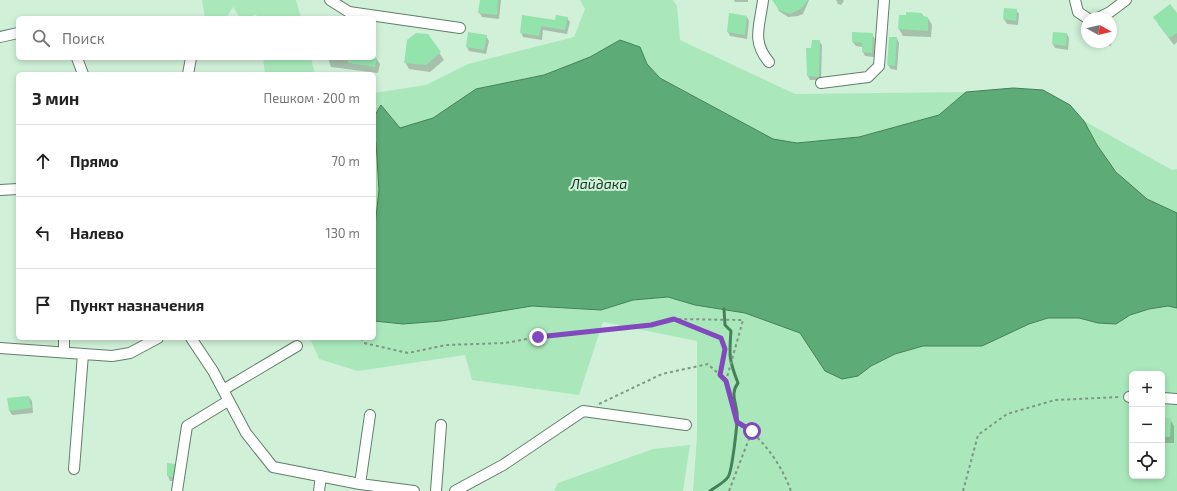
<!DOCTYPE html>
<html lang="ru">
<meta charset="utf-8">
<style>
:root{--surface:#fff;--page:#f6f6f6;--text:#222;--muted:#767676;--line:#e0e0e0}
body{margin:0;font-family:"Exo 2",sans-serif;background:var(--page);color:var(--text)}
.controls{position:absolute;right:12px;bottom:12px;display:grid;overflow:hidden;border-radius:6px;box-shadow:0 2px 6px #0003}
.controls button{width:36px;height:36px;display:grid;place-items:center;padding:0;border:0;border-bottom:1px solid var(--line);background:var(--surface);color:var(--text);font:20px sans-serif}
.compass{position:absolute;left:1081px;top:12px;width:36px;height:36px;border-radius:50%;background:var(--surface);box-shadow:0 2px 6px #0003;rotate:98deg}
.stop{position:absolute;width:12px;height:12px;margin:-9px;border:3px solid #8248be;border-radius:50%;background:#fff}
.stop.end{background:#8248be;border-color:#fff;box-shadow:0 1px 4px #0008}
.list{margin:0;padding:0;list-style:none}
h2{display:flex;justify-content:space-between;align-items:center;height:52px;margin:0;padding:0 16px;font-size:17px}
h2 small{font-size:13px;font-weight:400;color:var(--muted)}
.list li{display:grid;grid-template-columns:26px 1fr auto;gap:12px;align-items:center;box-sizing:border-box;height:72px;padding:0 16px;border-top:1px solid var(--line)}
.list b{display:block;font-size:15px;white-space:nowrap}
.list em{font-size:13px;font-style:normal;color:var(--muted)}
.icon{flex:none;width:22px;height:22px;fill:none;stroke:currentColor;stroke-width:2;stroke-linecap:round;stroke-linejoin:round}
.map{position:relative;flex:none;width:1177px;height:491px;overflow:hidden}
.search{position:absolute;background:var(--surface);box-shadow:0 2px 6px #0003;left:16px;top:16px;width:360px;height:44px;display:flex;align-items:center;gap:10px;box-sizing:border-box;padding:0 14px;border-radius:6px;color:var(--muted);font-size:15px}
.panel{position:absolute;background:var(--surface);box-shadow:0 2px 6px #0003;left:16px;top:72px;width:360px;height:268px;border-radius:6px}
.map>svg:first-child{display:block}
</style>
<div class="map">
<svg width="1177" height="491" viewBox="0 0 1177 491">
<rect width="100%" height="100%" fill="#d0f0d8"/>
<!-- green -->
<path fill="#aae8bc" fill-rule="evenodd" d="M 202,0 L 296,0 L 301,18 L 257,18 L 256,14 L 249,18 L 240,18 L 233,7 L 226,18 L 205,18 Z
M 580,0 L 673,0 L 677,6 L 680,40 L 795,94 L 966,92 L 939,115 L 859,137 L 797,143 L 773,139 L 660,77 L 646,64 L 640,47 L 620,40 L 590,57 L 544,75 L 476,89 L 433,118 L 400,128 L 381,105 L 374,114 L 374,93 L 426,85 L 468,64 L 574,37 L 585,9 Z
M 263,58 L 311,58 L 315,74 L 265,74 Z
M 1084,121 L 1172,170 L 1177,169 L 1177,213 C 1132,197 1105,161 1084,121 Z
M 374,138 L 376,142 L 379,190 L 374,235 Z
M 668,297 L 695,305 L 745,313 L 800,333 L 825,371 L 858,376 L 871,366 L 895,354 L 923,346 L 982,346 L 1029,324 L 1048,318 L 1079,318 L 1098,323 L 1116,324 L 1130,315 L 1149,309 L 1168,306 L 1177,308 L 1177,491 L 693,491 L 697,437 L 697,341 L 603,322 L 579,395 L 472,380 L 465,355 L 358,371 L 319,359 L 310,338 L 374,338 L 374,321 L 403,324 L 441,321 L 532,306 L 601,310 L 633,300 ZM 1132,374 L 1162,374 L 1162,476 L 1132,476 Z
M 690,445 L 683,491 L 554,491 L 558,483 L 653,449 Z"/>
<!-- water -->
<path fill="#5dac77" stroke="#458058" d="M 620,40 L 640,47 L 647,64 L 660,78 L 773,139 L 797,143 L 859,137 L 939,115 L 966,92 L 1013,88 L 1043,90 L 1070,105 L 1084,121 L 1097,145 L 1116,172 L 1147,199 L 1177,213 L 1177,308 L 1168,306 L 1149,309 L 1130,315 L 1116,324 L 1098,323 L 1079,318 L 1048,318 L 1029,324 L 982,346 L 923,346 L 895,354 L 871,366 L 858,376 L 842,379 L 825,371 L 800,333 L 745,313 L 695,305 L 668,297 L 633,300 L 601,310 L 532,306 L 441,321 L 403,324 L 374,321 L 374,235 L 379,190 L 376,142 C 369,131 374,114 381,105 L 400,128 L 433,118 L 476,89 L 544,75 L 590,57 Z"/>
<!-- shadow -->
<path fill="#0003" d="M 481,0 L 501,0 L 499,19 L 482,17 L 479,12 Z
M 734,0 L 748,0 L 748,2 L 735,2 Z
M 774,0 L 809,0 L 803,14 L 798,16 L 788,17 L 779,11 Z
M 836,0 L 843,0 L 844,1 L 841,5 L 838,4 Z
M 1005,9 L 1016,10 L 1019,14 L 1018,25 L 1007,24 L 1004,19 Z
M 922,14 L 924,17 L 928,18 L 932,25 L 931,37 L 903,36 L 899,29 L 900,16 Z
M 1177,15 L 1177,42 L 1174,45 L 1158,24 Z
M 747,17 L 749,21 L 747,39 L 730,36 L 728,32 Z
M 567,18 L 570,22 L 567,34 L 543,30 L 542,40 L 523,37 L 521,32 Z
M 1111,29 L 1113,33 L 1111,46 L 1098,43 L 1097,42 L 1111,42 Z
M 872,34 L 875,39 L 874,57 L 865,56 L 863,52 L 863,47 L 856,46 L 853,42 Z
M 1067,34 L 1069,38 L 1068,50 L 1055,48 L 1053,44 Z
M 427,35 L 444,60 L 430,72 L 409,69 L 405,62 Z
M 486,36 L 489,41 L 486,54 L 469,51 L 467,47 Z
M 897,38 L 899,43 L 897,70 L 891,69 L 888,65 Z
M 819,41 L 822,45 L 821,80 L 810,80 L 808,76 L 812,49 Z
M 328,58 L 376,58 L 380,64 L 378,73 L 331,67 Z
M 29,397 L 32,401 L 33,413 L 12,415 L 9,410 Z
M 1162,419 L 1170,419 L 1174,426 L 1174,443 L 1162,443 Z
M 168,465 L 174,465 L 177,469 L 175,481 L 170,481 L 168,476 Z"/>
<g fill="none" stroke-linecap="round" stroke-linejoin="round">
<!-- stream -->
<path stroke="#458058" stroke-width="3" d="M 710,491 C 715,487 724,483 728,477 C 732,472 738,421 737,413 C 736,401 730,394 738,383 C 729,360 729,356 731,331 L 725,325 L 724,309"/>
</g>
<!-- building -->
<path fill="#93e3ac" d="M 480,0 L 498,0 L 497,15 L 478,13 Z
M 772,0 L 808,0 L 801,9 L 790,14 L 779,10 Z
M 1170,4 L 1177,13 L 1177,33 L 1169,38 L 1153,17 Z
M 1004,8 L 1017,9 L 1016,21 L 1003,19 Z
M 906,12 L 922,13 L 922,16 L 928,17 L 928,31 L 898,29 L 899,15 L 906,15 Z
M 729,13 L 747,16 L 745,35 L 727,32 Z
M 522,15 L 555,20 L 556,15 L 568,17 L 565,30 L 541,26 L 539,36 L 520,33 Z
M 468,32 L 487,35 L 484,50 L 466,47 Z
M 852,32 L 873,33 L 872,53 L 862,52 L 862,43 L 852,42 Z
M 1053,32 L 1067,33 L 1066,46 L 1052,44 Z
M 416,33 L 428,34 L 441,52 L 426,65 L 404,63 L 407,40 Z
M 889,37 L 897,37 L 895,66 L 887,65 Z
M 812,40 L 820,40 L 819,77 L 807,76 L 806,48 L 811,48 Z
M 348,58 L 377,58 L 375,67 L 348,63 Z
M 29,396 L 31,408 L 9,411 L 7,398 Z
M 1162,418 L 1171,418 L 1170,437 L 1162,437 Z
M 167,463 L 175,464 L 173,477 L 167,476 Z"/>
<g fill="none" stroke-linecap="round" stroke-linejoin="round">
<!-- minor casing -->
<g stroke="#617e69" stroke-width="12">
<path id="minor" d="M 330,0 L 349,12 L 460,28
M 763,0 C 760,26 751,41 769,62
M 1075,0 L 1078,12 L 1087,18
M 1098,18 L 1110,12 L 1126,0
M 0,37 L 18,33
M 77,58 L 83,74
M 188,74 L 191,58
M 821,83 L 868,77 L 879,66 L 884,0
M 0,190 L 18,189
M 64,338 L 64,352
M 191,338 L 213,371 L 246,433 L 273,467 L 360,484 L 414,491
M 0,348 L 112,356 L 130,353 L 158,338
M 223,390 L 297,346
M 1129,397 L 1132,397
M 1162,398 L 1177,399
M 74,469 L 83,354
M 360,484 L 370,415
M 177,491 L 187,426 L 228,401
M 319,491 L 321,476
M 436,491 L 441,425
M 455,491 L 503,465 L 583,411 L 686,425"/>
</g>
<!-- path -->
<path stroke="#7e9684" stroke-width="2" stroke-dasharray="3 3" stroke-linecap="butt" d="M 676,320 L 721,338 L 725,349 L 720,375
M 361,338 L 364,343 L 408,353 L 446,345 L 505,343 L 538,337 L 651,325 L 674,319 L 743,320 L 726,381
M 599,404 L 662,374 L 708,364 L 726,381 L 737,422 C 762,436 781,464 791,491
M 729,491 L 752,431
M 963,491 L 978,435 L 1007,414 L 1055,400 L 1120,397"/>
<!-- minor -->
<use href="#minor" stroke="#fff" stroke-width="10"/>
</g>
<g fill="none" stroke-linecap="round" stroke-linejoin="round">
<!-- route -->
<path stroke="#8248be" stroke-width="5" d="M 538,337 L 651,325 L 674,319 L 721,338 L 725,349 L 720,375 L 726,381 L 737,422 L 752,431"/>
</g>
<g text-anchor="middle" stroke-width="4" stroke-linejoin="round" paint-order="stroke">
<!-- water labels -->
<g font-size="14" font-style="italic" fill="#13351f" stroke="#d0f0d8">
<text x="599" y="189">Лайдака</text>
</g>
</g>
</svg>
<div class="controls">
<button>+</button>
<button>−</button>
<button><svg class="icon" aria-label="locate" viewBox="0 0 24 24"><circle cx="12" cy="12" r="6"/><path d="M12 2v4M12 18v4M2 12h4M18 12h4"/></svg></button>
</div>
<svg class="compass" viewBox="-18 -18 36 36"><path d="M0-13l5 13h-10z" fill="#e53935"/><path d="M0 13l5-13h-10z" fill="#767676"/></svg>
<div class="stop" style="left:752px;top:431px"></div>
<div class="stop end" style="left:538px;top:337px"></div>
<div class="search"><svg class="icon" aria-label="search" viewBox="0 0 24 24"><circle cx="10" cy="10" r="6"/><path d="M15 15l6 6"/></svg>Поиск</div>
<section class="panel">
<h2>3 мин<small>Пешком · 200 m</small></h2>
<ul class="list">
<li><svg class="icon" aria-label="ahead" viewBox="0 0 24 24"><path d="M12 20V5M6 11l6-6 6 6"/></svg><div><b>Прямо</b></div><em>70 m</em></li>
<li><svg class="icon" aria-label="left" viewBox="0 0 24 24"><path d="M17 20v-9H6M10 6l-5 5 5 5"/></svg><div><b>Налево</b></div><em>130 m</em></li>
<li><svg class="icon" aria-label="arrive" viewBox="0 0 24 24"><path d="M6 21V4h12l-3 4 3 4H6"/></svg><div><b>Пункт назначения</b></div></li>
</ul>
</section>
</div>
